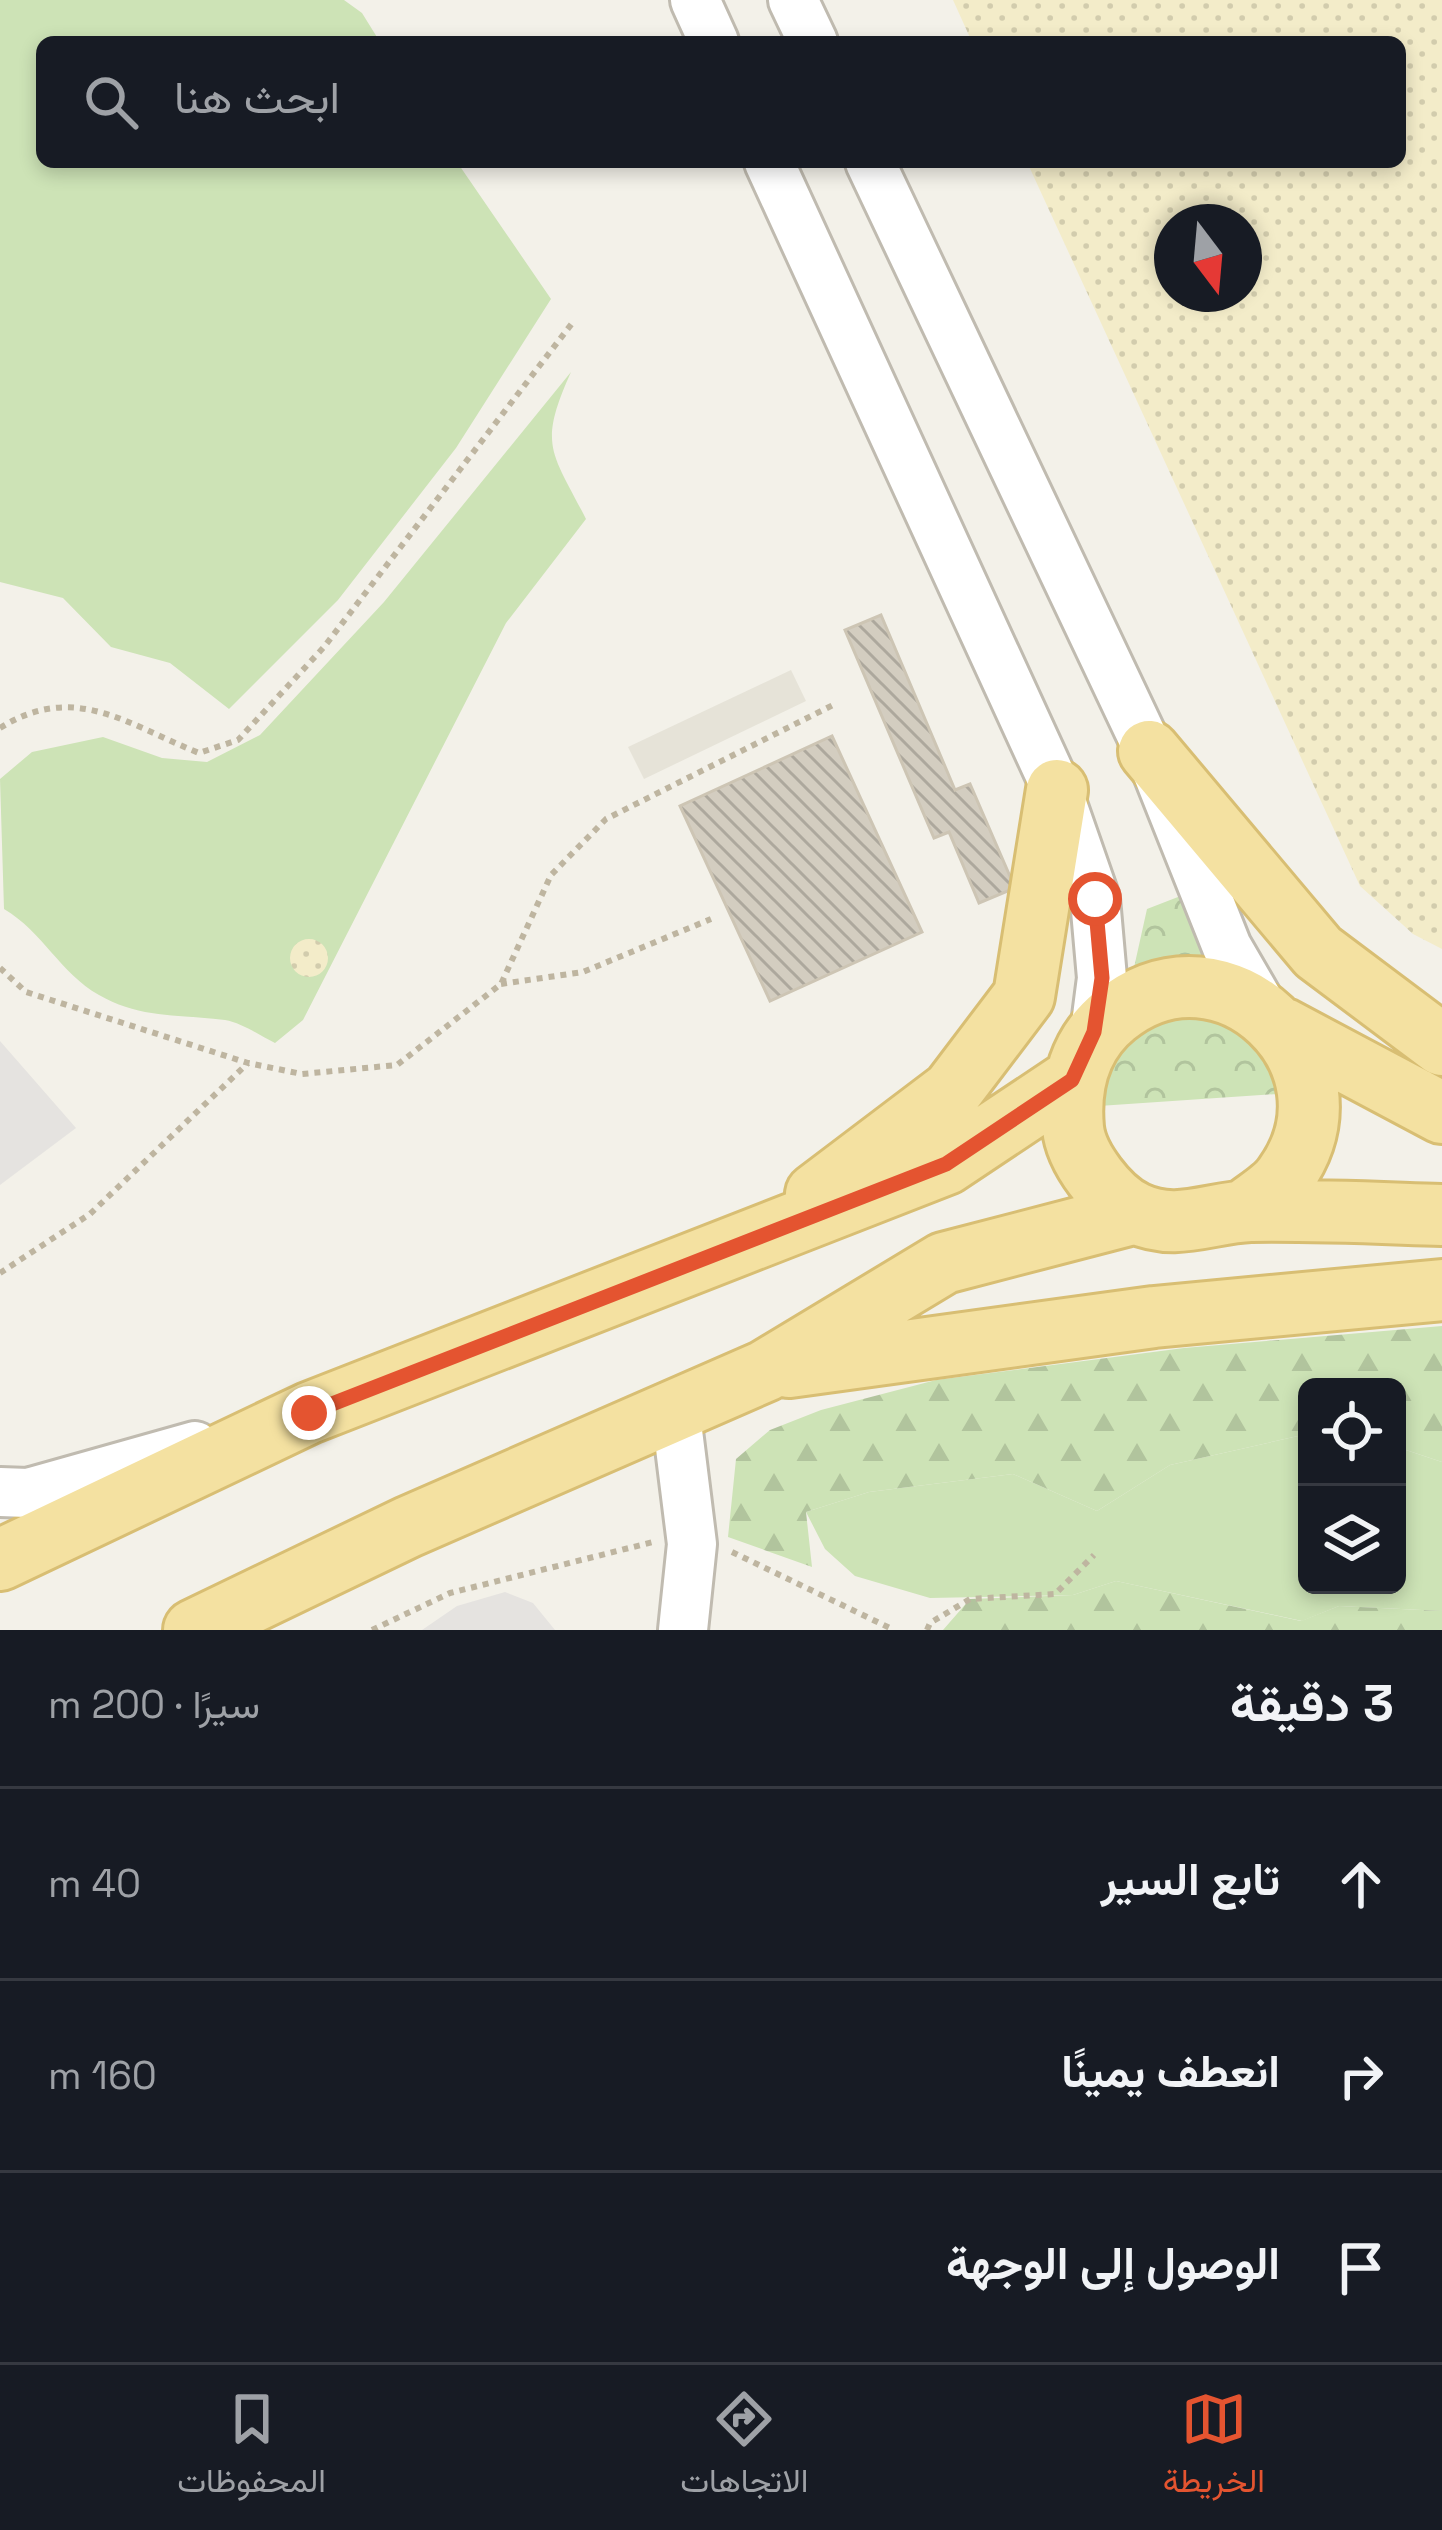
<!DOCTYPE html>
<html lang="ar">
<meta charset="utf-8">
<style>
:root{--surface:#171b24;--page:#242831;--text:#f1f3f6;--muted:#9ea1a6;--line:#363941;--accent:#e45430}
body{margin:0;font-family:"Space Grotesk",Vazirmatn,sans-serif;background:var(--page);color:var(--text);direction:rtl}
.controls{position:absolute;right:36px;bottom:36px;display:grid;overflow:hidden;border-radius:18px;box-shadow:0 6px 18px #0003}
.controls button{width:108px;height:108px;display:grid;place-items:center;padding:0;border:0;border-bottom:3px solid var(--line);background:var(--surface);color:var(--text);font:60px sans-serif}
.compass{position:absolute;left:1154px;top:204px;width:108px;height:108px;border-radius:50%;background:var(--surface);box-shadow:0 6px 18px #0003;rotate:164deg}
.stop{position:absolute;width:36px;height:36px;margin:-27px;border:9px solid #e45430;border-radius:50%;background:#fff}
.stop.end{background:#e45430;border-color:#fff;box-shadow:0 3px 12px #0008}
.list{margin:0;padding:0;list-style:none}
h2{display:flex;justify-content:space-between;align-items:center;height:156px;margin:0;padding:0 48px;font-size:51px}
h2 small{font-size:39px;font-weight:400;color:var(--muted)}
.list li{display:grid;grid-template-columns:78px 1fr auto;gap:36px;align-items:center;box-sizing:border-box;height:192px;padding:0 48px;border-top:3px solid var(--line)}
.list b{display:block;font-size:45px;white-space:nowrap}
.list em{font-size:39px;font-style:normal;color:var(--muted)}
.icon{flex:none;width:66px;height:66px;fill:none;stroke:currentColor;stroke-width:2;stroke-linecap:round;stroke-linejoin:round}
.map{position:relative;flex:none;width:1442px;height:1630px;overflow:hidden;direction:ltr}
.search{position:absolute;background:var(--surface);box-shadow:0 6px 18px #0003;left:36px;right:36px;top:36px;height:132px;display:flex;align-items:center;gap:30px;box-sizing:border-box;padding:0 42px;border-radius:18px;color:var(--muted);font-size:45px}
.sheet{height:732px;background:var(--surface)}
nav{display:flex;justify-content:space-around;align-items:center;box-sizing:border-box;height:168px;border-top:3px solid var(--line);background:var(--surface);font-size:33px;color:var(--muted)}
nav a{display:grid;justify-items:center;gap:6px}
nav .on{color:var(--accent)}
.map>svg:first-child{display:block}
</style>
<div class="map">
<svg width="1442" height="1630" viewBox="0 0 1442 1630">
<defs>
<pattern id="forest-firs" width="22" height="20" patternUnits="userSpaceOnUse" patternTransform="scale(3)"><rect width="22" height="20" fill="#cde3b6"/><path d="M5 1l3.5 6h-7zM16 11l3.5 6h-7z" fill="#b1c49d"/></pattern>
<pattern id="sand-dots" width="8" height="8" patternUnits="userSpaceOnUse" patternTransform="scale(3)"><rect width="8" height="8" fill="#f3ecc9"/><path d="M2 2h.1M6 6h.1" fill="none" stroke="#d2ccad" stroke-width="1.8" stroke-linecap="round"/></pattern>
<pattern id="park-crowns" width="20" height="18" patternUnits="userSpaceOnUse" patternTransform="scale(3)"><rect width="20" height="18" fill="#cde3b6"/><path d="M2 6a3 3 0 1 1 6 0M12 15a3 3 0 1 1 6 0" fill="none" stroke="#b1c49d"/></pattern>
<pattern id="building-back-hatch" width="6" height="6" patternUnits="userSpaceOnUse" patternTransform="scale(3)"><rect width="6" height="6" fill="#d3cdc0"/><path d="M-1 5l2 2M0 0l6 6M5-1l2 2" fill="none" stroke="#ada89d"/></pattern>
</defs>
<rect width="100%" height="100%" fill="#f3f1e9"/>
<!-- residential -->
<path fill="#e6e3d8" d="M 791,670 L 806,701 L 644,779 L 628,747 Z"/>
<!-- green -->
<path fill="#cde3b6" d="M 0,0 L 344,0 L 362,13 L 380,42 L 42,42 L 42,162 L 457,162 L 551,299 L 456,448 L 338,600 L 229,709 L 170,663 L 111,647 L 63,598 L 0,582 Z
M 571,372 C 538,446 551,450 586,519 L 506,623 L 303,1020 L 275,1043 C 259,1035 242,1023 225,1020 C 180,1014 140,1019 99,995 C 60,973 43,932 4,909 L 0,779 L 32,752 L 103,737 L 162,758 L 207,762 L 260,735 L 384,602 Z
M 1307,1434 L 1307,1585 L 1397,1585 L 1397,1447 L 1442,1462 L 1442,1611 L 1339,1606 L 1302,1621 L 1116,1581 L 1073,1595 L 930,1598 L 855,1576 L 825,1549 L 806,1512 L 869,1492 L 1013,1474 L 1097,1511 L 1170,1465 Z"/>
<!-- forest -->
<path fill="url(#forest-firs)" d="M 1442,1326 L 1442,1462 L 1397,1447 L 1397,1387 L 1307,1387 L 1307,1434 L 1170,1465 L 1097,1511 L 1013,1474 L 869,1492 L 806,1512 L 812,1567 L 728,1537 L 736,1459 L 770,1430 L 821,1410 L 936,1380 L 1184,1348 Z
M 1116,1581 L 1301,1621 L 1339,1606 L 1442,1611 L 1442,1630 L 943,1630 L 970,1599 L 1073,1595 Z"/>
<!-- sand -->
<path fill="url(#sand-dots)" fill-rule="evenodd" d="M 953,0 L 1442,0 L 1442,949 L 1413,934 L 1360,886 L 1027,162 L 1400,162 L 1400,42 L 972,42 ZM 1172,222 L 1244,222 L 1244,294 L 1172,294 Z
M290 958a19 19 0 1 1 38 0a19 19 0 1 1-38 0Z"/>
<!-- park -->
<path fill="url(#park-crowns)" d="M 1196,890 L 1337,1090 L 1084,1107 L 1131,981 L 1147,909 Z"/>
<!-- parking -->
<path fill="#e5e3e0" d="M 0,1041 L 76,1128 L 0,1185 Z
M 505,1592 L 533,1603 L 555,1630 L 422,1630 L 457,1606 Z"/>
<!-- building -->
<path fill="url(#building-back-hatch)" stroke="#cdc5b4" stroke-width="3" d="M 881,615 L 955,790 L 970,784 L 1015,888 L 979,903 L 949,832 L 934,838 L 845,630 Z
M 832,736 L 922,932 L 770,1001 L 680,806 Z"/>
<g fill="none" stroke-linecap="round" stroke-linejoin="round">
<!-- minor casing -->
<g stroke="#c0bbb0" stroke-width="54">
<path id="minor" d="M 695,0 L 714,42
M 793,0 L 813,42
M 769,162 L 1057,790 L 1095,899 L 1102,978 L 1095,1032
M 870,162 L 1149,751 L 1227,947 L 1267,1016
M 675,1407 L 692,1544 L 683,1630
M 0,1492 L 28,1493 L 195,1446"/>
</g>
<!-- major casing -->
<g stroke="#d8be73" stroke-width="66">
<path id="major" d="M 1149,751 L 1318,952 L 1442,1045
M 1282,1028 L 1442,1113
M 816,1194 L 952,1091 L 1024,996 L 1057,790
M 1244,1211 C 1256,1201 1276,1190 1285,1176 C 1366,1064 1223,927 1115,1015 C 1080,1043 1069,1083 1073,1128 C 1076,1158 1108,1200 1136,1213 C 1176,1232 1211,1212 1251,1211 C 1315,1210 1378,1213 1442,1215
M 789,1367 L 1154,1317 L 1442,1290
M 0,1560 L 309,1413 L 946,1164 L 1072,1080
M 194,1630 L 408,1527 L 765,1371 L 944,1263 L 1136,1213"/>
</g>
<!-- path -->
<path stroke="#beb5a0" stroke-width="6" stroke-dasharray="6 6" stroke-linecap="butt" d="M 0,728 C 75,681 128,725 199,753 L 238,740 L 324,647 L 573,322
M 0,968 L 26,992 L 248,1063 L 302,1074 L 397,1065 L 501,984 L 551,875 L 606,819 L 837,703
M 501,984 L 583,972 L 711,919
M 0,1273 L 90,1214 L 248,1063
M 732,1552 L 894,1630
M 372,1630 L 450,1593 L 653,1542
M 927,1630 L 930,1623 L 970,1599 L 1055,1594 L 1094,1555"/>
<!-- minor -->
<use href="#minor" stroke="#fff" stroke-width="48"/>
<!-- major -->
<use href="#major" stroke="#f4e1a1" stroke-width="60"/>
</g>
<g fill="none" stroke-linecap="round" stroke-linejoin="round">
<!-- route -->
<path stroke="#e45430" stroke-width="15" d="M 309,1413 L 946,1164 L 1072,1080 L 1094,1032 L 1102,978 L 1095,899"/>
</g>
</svg>
<div class="controls">
<button><svg class="icon" aria-label="locate" viewBox="0 0 24 24"><circle cx="12" cy="12" r="6"/><path d="M12 2v4M12 18v4M2 12h4M18 12h4"/></svg></button>
<button><svg class="icon" aria-label="layers" viewBox="0 0 24 24"><path d="M12 4l9 5-9 5-9-5zM3 14l9 5 9-5"/></svg></button>
</div>
<svg class="compass" viewBox="-18 -18 36 36"><path d="M0-13l5 13h-10z" fill="#e53935"/><path d="M0 13l5-13h-10z" fill="#9ea1a6"/></svg>
<div class="stop" style="left:1095px;top:899px"></div>
<div class="stop end" style="left:309px;top:1413px"></div>
<div class="search"><svg class="icon" aria-label="search" viewBox="0 0 24 24"><circle cx="10" cy="10" r="6"/><path d="M15 15l6 6"/></svg>ابحث هنا</div>
</div>
<section class="sheet">
<h2>3 دقيقة<small>سيرًا · 200 m</small></h2>
<ul class="list">
<li><svg class="icon" aria-label="ahead" viewBox="0 0 24 24"><path d="M12 20V5M6 11l6-6 6 6"/></svg><div><b>تابع السير</b></div><em>40 m</em></li>
<li><svg class="icon" aria-label="right" viewBox="0 0 24 24"><path d="M7 20v-9h11M14 6l5 5-5 5"/></svg><div><b>انعطف يمينًا</b></div><em>160 m</em></li>
<li><svg class="icon" aria-label="arrive" viewBox="0 0 24 24"><path d="M6 21V4h12l-3 4 3 4H6"/></svg><div><b>الوصول إلى الوجهة</b></div></li>
</ul>
</section>
<nav>
<a class="on"><svg class="icon" aria-label="map" viewBox="0 0 24 24"><path d="M3 6l6-2 6 2 6-2v14l-6 2-6-2-6 2zM9 4v14M15 6v14"/></svg>الخريطة</a>
<a><svg class="icon" aria-label="directions" viewBox="0 0 24 24"><path d="M12 3l9 9-9 9-9-9zM9 14v-3h6M13 9l2 2-2 2"/></svg>الاتجاهات</a>
<a><svg class="icon" aria-label="saved" viewBox="0 0 24 24"><path d="M7 4h10v16l-5-4-5 4z"/></svg>المحفوظات</a>
</nav>
